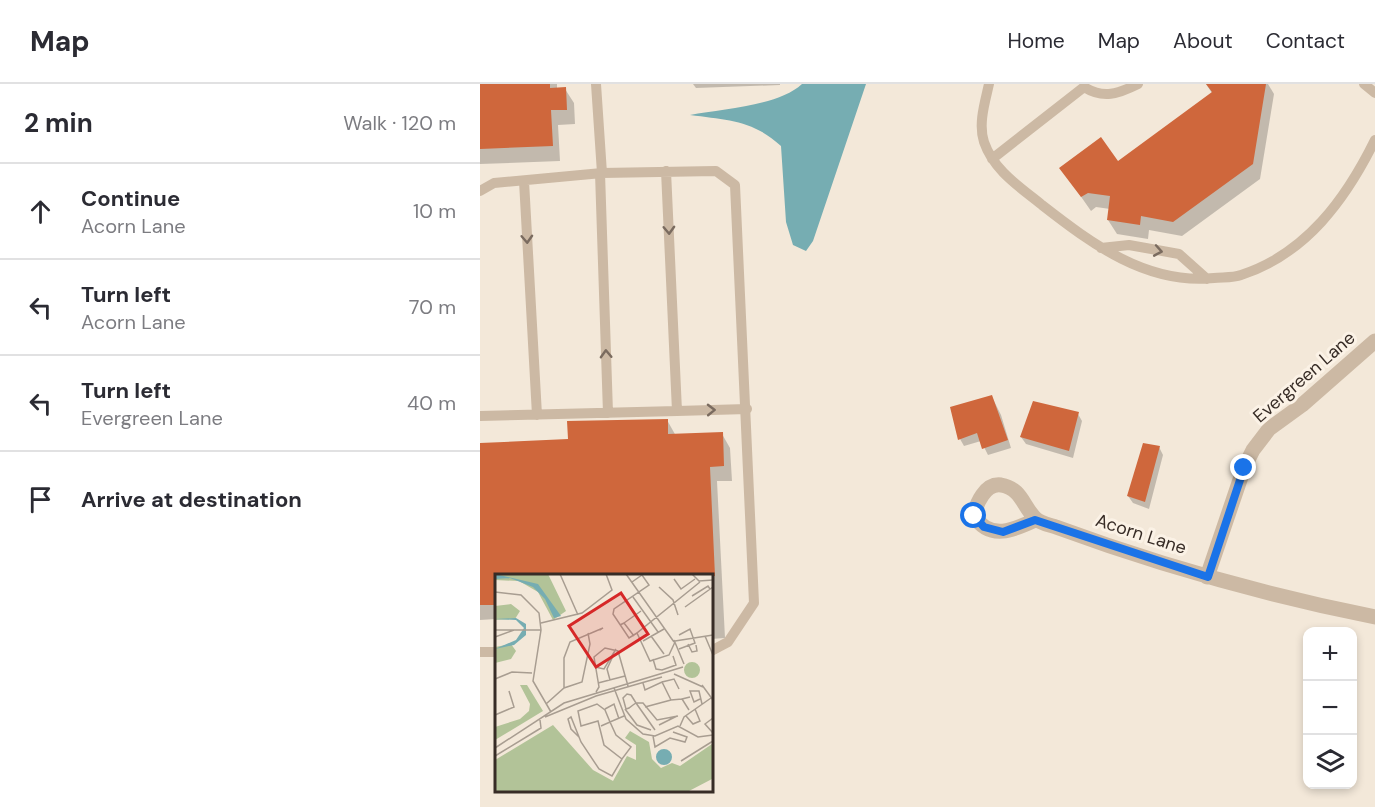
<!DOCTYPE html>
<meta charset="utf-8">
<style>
:root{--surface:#fff;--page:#f7f7f7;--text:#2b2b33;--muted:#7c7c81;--line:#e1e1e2}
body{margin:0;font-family:"DM Sans",sans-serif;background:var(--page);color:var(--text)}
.controls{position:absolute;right:18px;bottom:18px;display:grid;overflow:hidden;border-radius:12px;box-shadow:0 3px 9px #0003}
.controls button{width:54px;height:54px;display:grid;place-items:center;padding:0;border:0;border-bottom:2px solid var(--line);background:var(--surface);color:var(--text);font:30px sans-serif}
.stop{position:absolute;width:18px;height:18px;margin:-14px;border:4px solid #1a73e8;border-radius:50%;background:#fff}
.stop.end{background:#1a73e8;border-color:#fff;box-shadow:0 2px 6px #0008}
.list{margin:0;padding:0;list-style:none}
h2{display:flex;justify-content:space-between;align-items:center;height:78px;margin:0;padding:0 24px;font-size:26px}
h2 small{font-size:20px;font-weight:400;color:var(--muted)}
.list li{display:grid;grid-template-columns:39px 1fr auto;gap:18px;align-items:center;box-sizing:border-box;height:96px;padding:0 24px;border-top:2px solid var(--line)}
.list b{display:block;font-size:22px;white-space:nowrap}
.list p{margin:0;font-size:20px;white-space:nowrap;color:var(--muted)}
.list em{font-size:20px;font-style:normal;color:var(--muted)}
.icon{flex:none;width:33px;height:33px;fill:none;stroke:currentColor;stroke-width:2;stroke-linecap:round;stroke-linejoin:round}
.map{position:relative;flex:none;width:895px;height:723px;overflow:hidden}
header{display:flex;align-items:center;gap:36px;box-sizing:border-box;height:84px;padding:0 30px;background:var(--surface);border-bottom:2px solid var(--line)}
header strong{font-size:28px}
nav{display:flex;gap:33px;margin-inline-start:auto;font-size:21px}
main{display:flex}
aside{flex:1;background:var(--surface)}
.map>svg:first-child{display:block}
</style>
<header>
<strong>Map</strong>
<nav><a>Home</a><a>Map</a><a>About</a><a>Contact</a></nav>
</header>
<main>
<aside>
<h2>2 min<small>Walk · 120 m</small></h2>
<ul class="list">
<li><svg class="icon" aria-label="ahead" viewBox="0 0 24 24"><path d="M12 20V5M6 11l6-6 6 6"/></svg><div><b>Continue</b><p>Acorn Lane</p></div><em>10 m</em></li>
<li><svg class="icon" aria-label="left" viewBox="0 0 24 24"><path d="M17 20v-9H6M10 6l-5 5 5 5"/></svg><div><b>Turn left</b><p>Acorn Lane</p></div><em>70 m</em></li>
<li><svg class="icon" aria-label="left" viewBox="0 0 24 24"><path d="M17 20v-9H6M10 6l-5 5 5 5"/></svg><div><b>Turn left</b><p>Evergreen Lane</p></div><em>40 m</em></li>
<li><svg class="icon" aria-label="arrive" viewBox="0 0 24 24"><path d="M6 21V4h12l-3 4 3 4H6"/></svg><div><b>Arrive at destination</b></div></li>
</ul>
</aside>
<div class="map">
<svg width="895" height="723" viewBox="0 0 895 723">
<rect width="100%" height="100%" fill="#f3e8d9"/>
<!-- water -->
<path fill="#76adb2" d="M 322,0 L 386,0 L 333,157 L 326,167 L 313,161 L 306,138 L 301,62 C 273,36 247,36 210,31 C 243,25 298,22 322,0 Z"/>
<!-- shadow -->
<path fill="#0003" d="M 0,0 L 77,0 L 77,5 L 85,5 L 94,19 L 95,40 L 78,41 L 80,77 L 0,80 Z
M 213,0 L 300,0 L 300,1 L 216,4 Z
M 726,0 L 788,0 L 794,10 L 780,95 L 702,152 L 669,146 L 668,155 L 637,150 L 628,136 L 630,125 L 616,123 L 611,127 L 581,84 L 638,79 L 732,9 Z
M 512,313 L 521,331 L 531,364 L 508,371 L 501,357 L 484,362 L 480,355 Z
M 598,330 L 602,337 L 593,374 L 546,360 L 541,353 Z
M 187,336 L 196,352 L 242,350 L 250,364 L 252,397 L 237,397 L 245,554 L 231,555 L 231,492 L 16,492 L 16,535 L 0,536 L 0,360 L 89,357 Z
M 679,363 L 683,371 L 669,425 L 653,419 L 648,412 Z"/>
<!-- building -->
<path fill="#cf673c" d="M 0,0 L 70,0 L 70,4 L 86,3 L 87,26 L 71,26 L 73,62 L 0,65 Z
M 726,0 L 786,0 L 773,80 L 693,138 L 661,132 L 660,141 L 627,136 L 630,112 L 608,109 L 601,113 L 579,84 L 621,53 L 638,77 L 732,8 Z
M 512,311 L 528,356 L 502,365 L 497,349 L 478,356 L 470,323 Z
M 553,317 L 599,328 L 589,367 L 540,353 Z
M 188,335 L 188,350 L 243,348 L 244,382 L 230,383 L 235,492 L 16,492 L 16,521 L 0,521 L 0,359 L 88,355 L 87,337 Z
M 663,359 L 680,362 L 665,418 L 647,412 Z"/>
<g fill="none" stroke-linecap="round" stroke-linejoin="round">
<!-- lane -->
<path stroke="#ccb9a4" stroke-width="10" d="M 509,0 C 505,18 498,40 504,58 C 514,87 540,103 562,121 C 612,160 667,201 734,194 C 742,193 753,194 761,191 C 826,170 866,115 895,56
M 884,0 L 895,9
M 512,75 L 604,3 C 623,15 638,10 658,0
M 186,87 L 197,327 L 267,325
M 120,89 L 128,329
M 122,89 L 236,87 L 255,101 L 274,519 L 248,558 L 231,567
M 44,97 L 57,331
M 0,107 L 14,99 L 122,89 L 116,0
M 621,164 L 649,161 L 699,170 L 727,195
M 0,332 L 197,327
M 0,568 L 16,568"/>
<!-- street -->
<path stroke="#ccb9a4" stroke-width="15" d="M 555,436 C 534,446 510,457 494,432 C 496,420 505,399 521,401 C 542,405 542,421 555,434 C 559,439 570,441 576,443 C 679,481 786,511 895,533
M 727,493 L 764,384 L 773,366 L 789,345 L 822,321 L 895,257"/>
</g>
<!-- one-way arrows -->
<defs><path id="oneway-chevron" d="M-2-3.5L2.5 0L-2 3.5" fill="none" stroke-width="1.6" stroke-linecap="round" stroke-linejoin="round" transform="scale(1.5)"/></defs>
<g stroke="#7a6b5f">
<use href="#oneway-chevron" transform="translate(189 146) rotate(88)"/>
<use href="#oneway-chevron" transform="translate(47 155) rotate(87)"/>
<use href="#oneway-chevron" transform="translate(678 167) rotate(10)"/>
<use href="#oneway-chevron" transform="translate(126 270) rotate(-92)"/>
<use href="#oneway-chevron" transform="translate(231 326) rotate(-1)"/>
</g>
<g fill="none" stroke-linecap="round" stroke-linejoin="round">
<!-- route -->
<path stroke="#1a73e8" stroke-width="8" d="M 494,432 L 504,443 L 523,448 L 555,436 L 728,493 L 764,384"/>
</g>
<g text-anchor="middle" stroke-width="6" stroke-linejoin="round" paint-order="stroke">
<!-- street labels -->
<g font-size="18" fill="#372c26" stroke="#fbf2e6">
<text transform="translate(824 293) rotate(-41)" y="6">Evergreen Lane</text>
<text transform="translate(661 450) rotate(18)" y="6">Acorn Lane</text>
</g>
</g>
<!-- overview -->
<g transform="translate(15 490)">
<rect width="218" height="218" fill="#f3e8d9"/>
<path d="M 0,0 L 53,0 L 71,37 L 58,46 L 43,18 L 24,7 L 0,6 ZM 16,30 L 25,37 L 20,45 L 0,46 L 0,32 ZM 16,70 L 21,77 L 16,85 L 0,89 L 0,73 ZM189 96a8 8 0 1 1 16 0a8 8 0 1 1-16 0ZM 25,111 L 32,111 L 48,137 L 0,166 L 0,153 L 25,145 L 34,137 L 35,130 ZM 58,151 L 98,196 L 118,207 L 132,182 L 141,186 L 141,171 L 130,164 L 135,157 L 154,168 L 157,185 L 166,194 L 177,189 L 185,192 L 217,170 L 217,205 L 194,217 L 0,217 L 0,186 Z" fill="#b2c398"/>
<path d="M 0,0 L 43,10 L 66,42 L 59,44 L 50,25 L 38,13 L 15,4 L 0,5 ZM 21,44 L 31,50 L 31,61 L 19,71 L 0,75 L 21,66 L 29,54 L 21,46 L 0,45 ZM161 183a8 8 0 1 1 16 0a8 8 0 1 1-16 0Z" fill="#76adb2"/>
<path fill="none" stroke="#a89d91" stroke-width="1.5" d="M 65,0 L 83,41M 131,0 L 179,68M 197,0 L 204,7 L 218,6M 179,5 L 186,15 L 200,5M 137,8 L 147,1 L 154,11 L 119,35 L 118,40 L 134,64 L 142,59M 164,13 L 178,26 L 183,41M 0,18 L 26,21 L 44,39 L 46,56 L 38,107 L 56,138M 197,22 L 213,12 L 215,15M 138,23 L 163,58M 190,33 L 218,13M 46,49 L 87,39 L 117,16 L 111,0M 129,49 L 146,37M 125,51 L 129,49 L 139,62M 0,56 L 46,56M 156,62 L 169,80M 210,62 L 218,81M 0,63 L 19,56M 179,66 L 189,90M 148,67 L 169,55M 180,67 L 218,61M 180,68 L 174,81 L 155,87 L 142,59 L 205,8M 193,70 L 197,78 L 202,77 L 201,71M 184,75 L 200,69 L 195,55 L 184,61M 158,85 L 161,95 L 167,96 L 181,91 L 178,82M 100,93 L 109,95 L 121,75M 179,100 L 208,113M 0,105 L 17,98 L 37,99M 115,106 L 112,95 L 118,82M 167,108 L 179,105 L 184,115M 103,109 L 130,102M 148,109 L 150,116 L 167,108 L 176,126 L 187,125M 207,111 L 218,126M 69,114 L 69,84 L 75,68 L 108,54 L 105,56M 119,114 L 131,145 L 148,160 L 160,162 L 183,152 L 203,163 L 218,161M 101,118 L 104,113 L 99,83 L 110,74 L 123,77 L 133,112M 205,125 L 199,128 L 195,117 L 204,117 L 207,130M 51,130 L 69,114 L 87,108 L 95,70 L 93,59M 150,133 L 176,126M 110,135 L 119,130 L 124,145M 130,135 L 142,151 L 156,156M 194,136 L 187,125 L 195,123M 0,141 L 19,133 L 14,117M 191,142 L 198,150 L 205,147 L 200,135M 50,143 L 101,122 L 167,103M 218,144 L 210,150 L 218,159M 164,151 L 182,142M 106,152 L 115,148 L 121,161 L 136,173 L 127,185 L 109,171 L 103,147 L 86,152 L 83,137 L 102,130 L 110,136 L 115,148 L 129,142M 185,152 L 189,143 L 216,124M 160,156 L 141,129 L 136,121 L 132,120 L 128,124 L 131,135 L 134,134 L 138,131 L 141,129 L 148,129 L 162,146 L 183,142M 158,162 L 160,173 L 175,164 L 190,168 L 192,163 L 178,158M 84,163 L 76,155 L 73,145 L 76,143 L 86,168 L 104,195 L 117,202 L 127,185M 0,174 L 69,129 L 188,93M 0,182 L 46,154 L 45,146M 186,187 L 218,167"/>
<path fill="#d62828" fill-opacity="0.15" stroke="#d62828" stroke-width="3" d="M 126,19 L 153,60 L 101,93 L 74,52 Z"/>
<rect width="218" height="218" fill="none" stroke="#372c26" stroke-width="3"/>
</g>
</svg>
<div class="controls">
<button>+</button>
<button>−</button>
<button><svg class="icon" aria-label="layers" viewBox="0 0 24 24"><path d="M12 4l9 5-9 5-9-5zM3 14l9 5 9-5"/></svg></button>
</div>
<div class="stop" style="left:494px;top:432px"></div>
<div class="stop end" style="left:764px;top:384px"></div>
</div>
</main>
